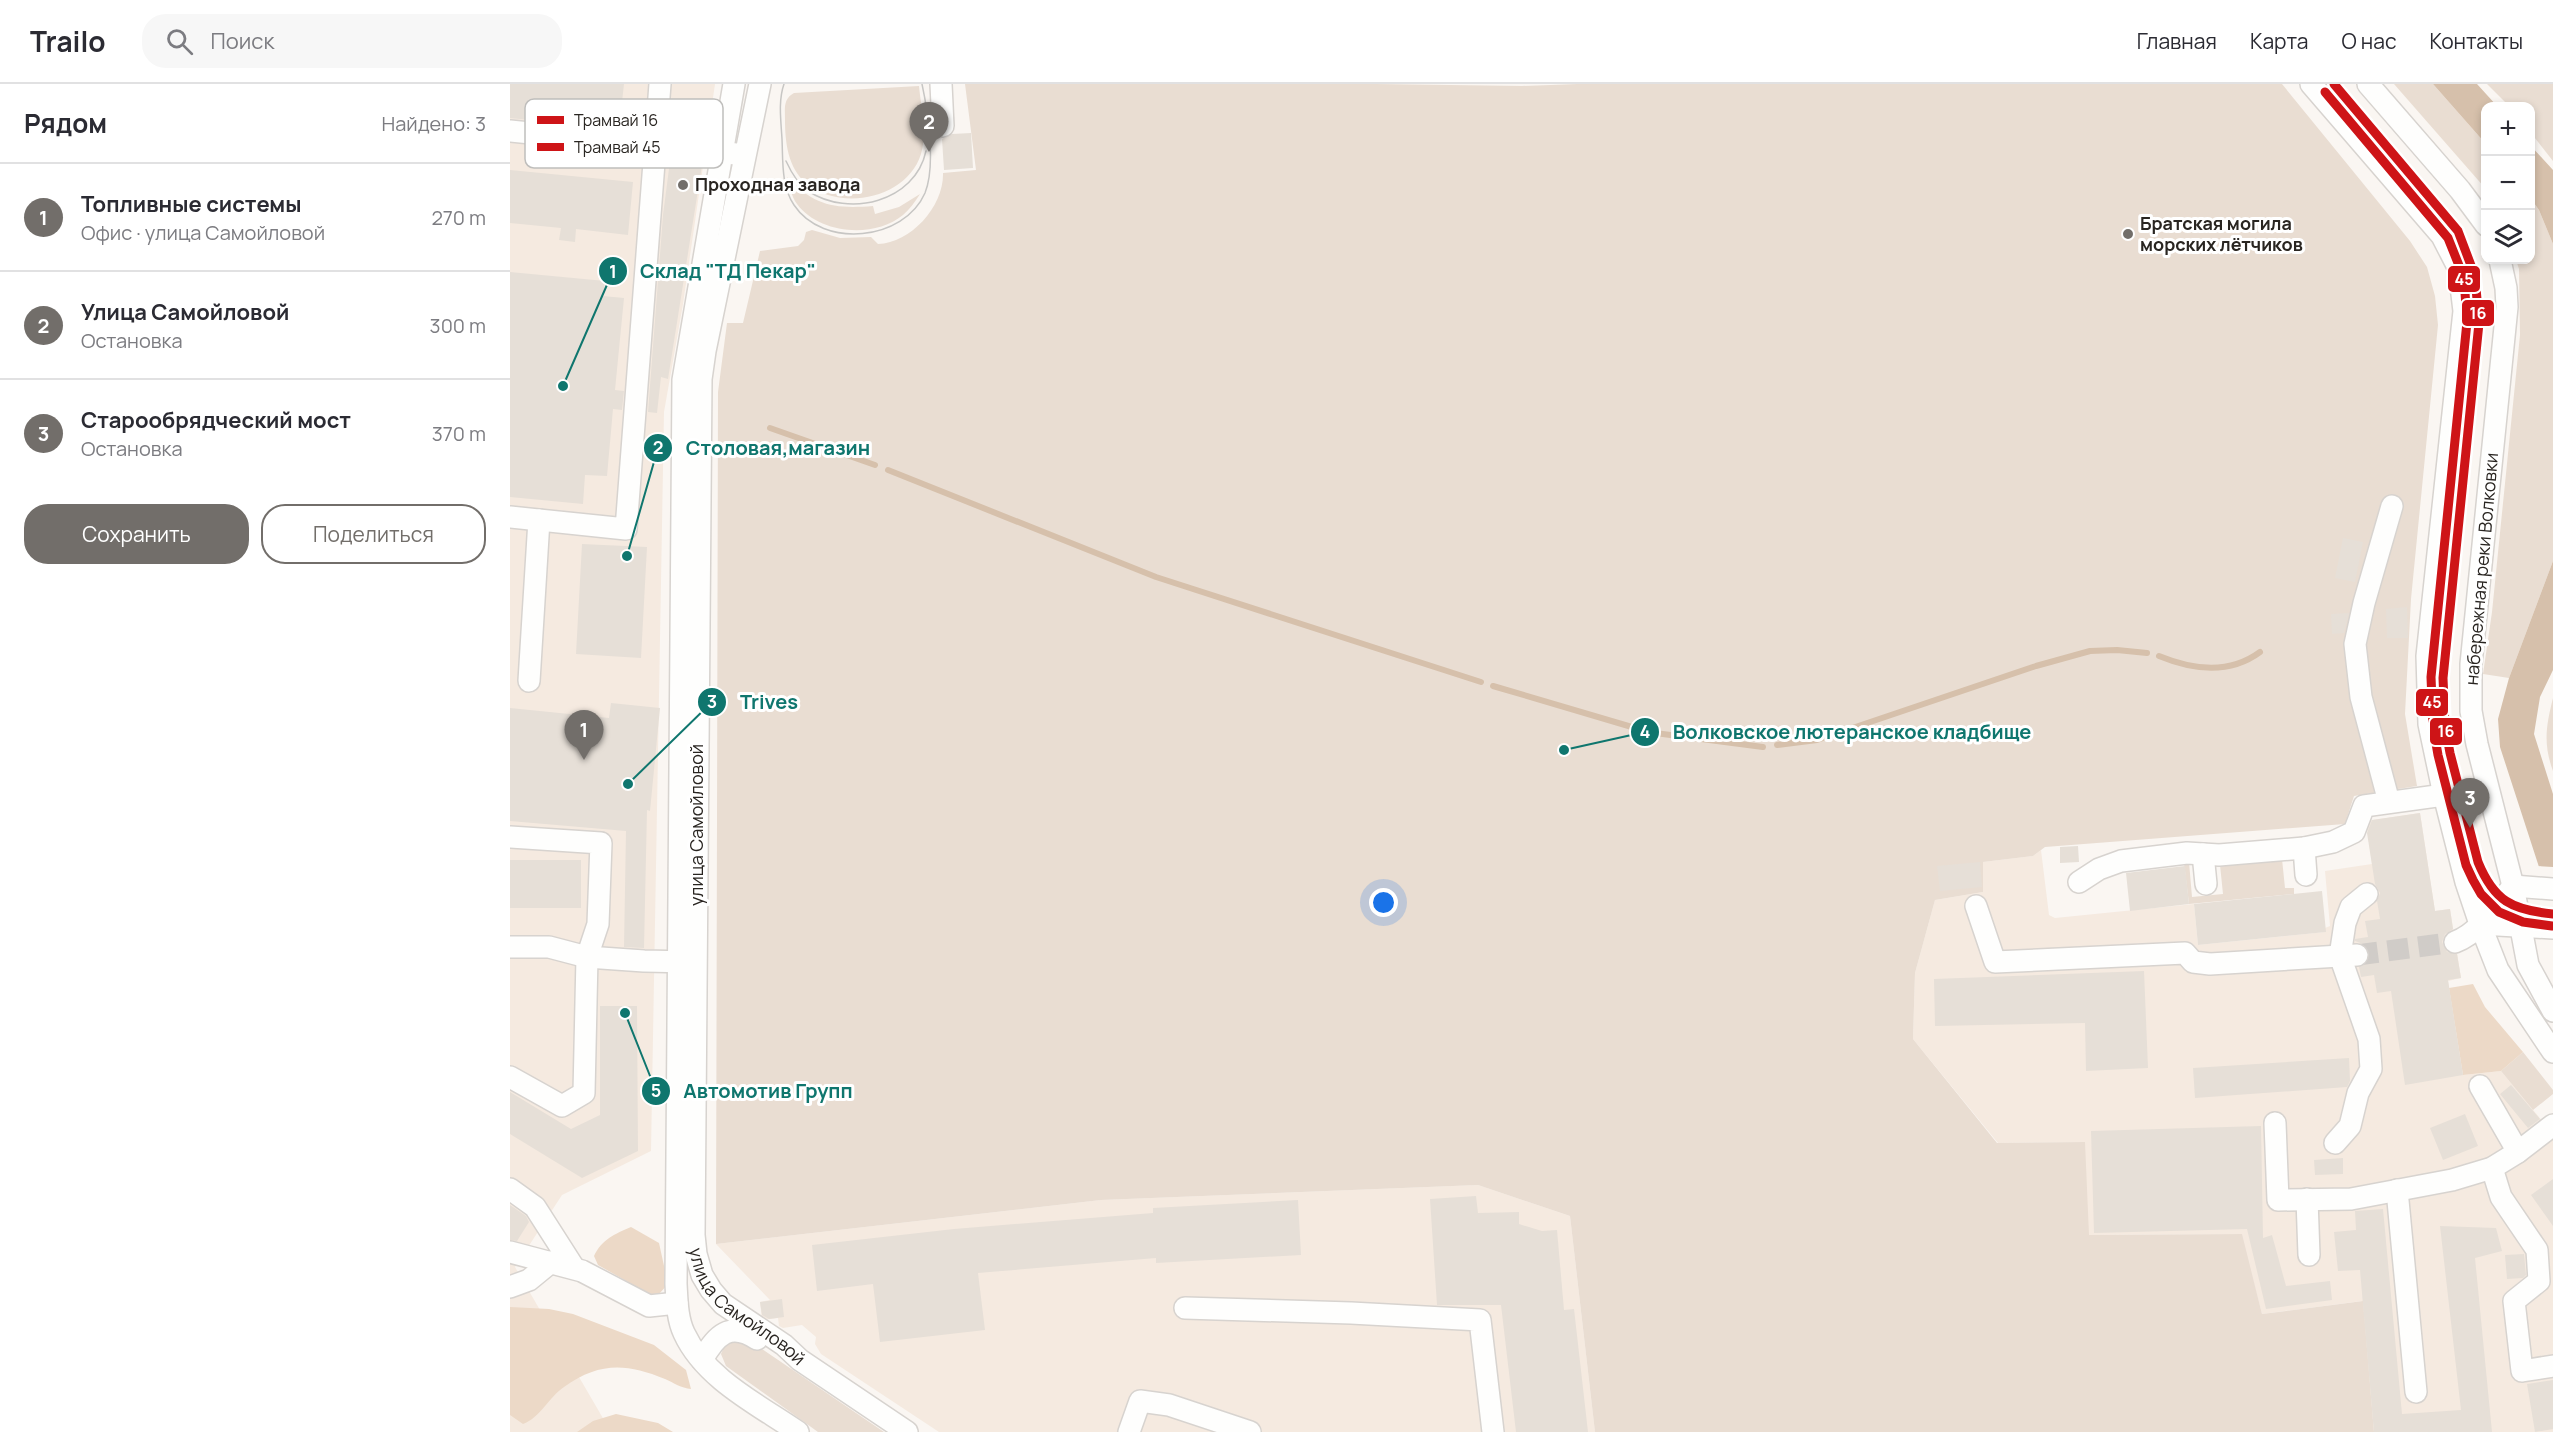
<!DOCTYPE html>
<html lang="ru">
<meta charset="utf-8">
<style>
:root{--surface:#fff;--page:#f7f7f7;--text:#2b2b33;--muted:#7c7c81;--line:#e1e1e2;--accent:#726e6a}
body{margin:0;font-family:Manrope,sans-serif;background:var(--page);color:var(--text)}
.controls{position:absolute;right:18px;top:18px;display:grid;overflow:hidden;border-radius:12px;box-shadow:0 3px 9px #0003}
.controls button{width:54px;height:54px;display:grid;place-items:center;padding:0;border:0;border-bottom:2px solid var(--line);background:var(--surface);color:var(--text);font:30px sans-serif}
.you{position:absolute;left:874px;top:819px;width:21px;height:21px;margin:-15px;border:4px solid #fff;border-radius:50%;background:#1a73e8;box-shadow:0 0 0 9px #1a73e833}
.badge{display:grid;place-items:center;width:39px;height:39px;border-radius:50%;background:var(--accent);color:#fff;font-size:20px;font-weight:700}
.pin{position:absolute;translate:-50% -50px;filter:drop-shadow(0 2px 3px #0008)}
.pin::after{content:'';position:absolute;top:32px;width:21px;height:18px;background:inherit;clip-path:polygon(0 0,100% 0,50% 100%)}
.list{margin:0;padding:0;list-style:none}
h2{display:flex;justify-content:space-between;align-items:center;height:78px;margin:0;padding:0 24px;font-size:26px}
h2 small{font-size:20px;font-weight:400;color:var(--muted)}
.list li{display:grid;grid-template-columns:39px 1fr auto;gap:18px;align-items:center;box-sizing:border-box;height:108px;padding:0 24px;border-top:2px solid var(--line)}
.list b{display:block;font-size:22px;white-space:nowrap}
.list p{margin:0;font-size:20px;white-space:nowrap;color:var(--muted)}
.list em{font-size:20px;font-style:normal;color:var(--muted)}
.actions{display:flex;gap:12px;padding:18px 24px}
.actions a{flex:1;padding:14px 0;border:2px solid var(--accent);border-radius:24px;text-align:center;font-size:21px;color:var(--accent)}
.actions .main{background:var(--accent);color:#fff}
.icon{flex:none;width:33px;height:33px;fill:none;stroke:currentColor;stroke-width:2;stroke-linecap:round;stroke-linejoin:round}
.map{position:relative;flex:none;width:2043px;height:1348px;overflow:hidden}
header{display:flex;align-items:center;gap:36px;box-sizing:border-box;height:84px;padding:0 30px;background:var(--surface);border-bottom:2px solid var(--line)}
header strong{font-size:28px}
nav{display:flex;gap:33px;margin-inline-start:auto;font-size:21px}
.search{width:420px;height:54px;background:var(--page);display:flex;align-items:center;gap:15px;box-sizing:border-box;padding:0 21px;border-radius:24px;color:var(--muted);font-size:22px}
main{display:flex}
aside{flex:1;background:var(--surface)}
.map>svg:first-child{display:block}
</style>
<header>
<strong>Trailo</strong>
<div class="search"><svg class="icon" aria-label="search" viewBox="0 0 24 24"><circle cx="10" cy="10" r="6"/><path d="M15 15l6 6"/></svg>Поиск</div>
<nav><a>Главная</a><a>Карта</a><a>О нас</a><a>Контакты</a></nav>
</header>
<main>
<aside>
<h2>Рядом<small>Найдено: 3</small></h2>
<ul class="list">
<li><span class="badge">1</span><div><b>Топливные системы</b><p>Офис · улица Самойловой</p></div><em>270 m</em></li>
<li><span class="badge">2</span><div><b>Улица Самойловой</b><p>Остановка</p></div><em>300 m</em></li>
<li><span class="badge">3</span><div><b>Старообрядческий мост</b><p>Остановка</p></div><em>370 m</em></li>
</ul>
<div class="actions"><a class="main">Сохранить</a><a>Поделиться</a></div>
</aside>
<div class="map">
<svg width="2043" height="1348" viewBox="0 0 2043 1348">
<rect width="100%" height="100%" fill="#faf6f2"/>
<!-- built -->
<path fill="#f5eae0" d="M 0,0 L 205,0 L 173,220 L 154,328 L 141,1067 L 52,1111 L 5,1183 L 101,1348 L 0,1348 Z
M 1910,729 L 1925,827 L 1940,825 L 1951,894 L 1938,897 L 1953,991 L 1991,987 L 2043,1050 L 2043,1348 L 1864,1348 L 1852,1217 L 1752,1230 L 1731,1150 L 1578,1151 L 1574,1058 L 1488,1059 L 1403,955 L 1405,889 L 1425,816 L 1473,808 L 1473,778 L 1523,772 L 1531,766 L 1539,831 L 1545,834 L 1684,820 L 1688,861 L 1815,848 L 1815,844 L 1820,842 L 1815,787 L 1862,780 L 1856,737 Z
M 968,1101 L 1060,1132 L 1085,1348 L 429,1348 L 311,1270 L 305,1260 L 306,1253 L 292,1241 L 273,1244 L 269,1242 L 268,1234 L 252,1236 L 250,1218 L 260,1216 L 206,1160 L 591,1116 Z"/>
<!-- green -->
<path fill="#e9ddd2" d="M 455,0 L 866,0 L 1012,2 L 1067,0 L 1772,0 L 1900,157 L 1917,183 L 1925,212 L 1928,241 L 1901,515 L 1895,630 L 1907,702 L 1844,712 L 1835,740 L 1535,763 L 1523,772 L 1473,778 L 1473,808 L 1425,816 L 1405,889 L 1403,955 L 1487,1059 L 1575,1058 L 1579,1151 L 1732,1150 L 1752,1230 L 1853,1217 L 1864,1348 L 1085,1348 L 1060,1132 L 968,1101 L 591,1116 L 206,1160 L 208,308 L 217,239 L 233,239 L 250,167 L 288,162 L 294,156 L 296,148 L 302,146 L 330,154 L 361,153 L 368,160 C 401,159 434,122 433,89 L 466,86 Z
M 1884,0 L 1923,0 L 1975,59 L 1975,104 Z
M 1977,0 L 2043,0 L 2043,77 L 2021,49 L 2020,22 L 1999,22 Z
M 409,2 C 411,23 417,50 411,70 C 397,115 330,128 296,99 C 278,84 275,58 275,36 C 275,24 273,15 284,9 Z
M 277,93 C 304,122 325,125 363,122 L 365,130 L 389,123 L 410,110 C 405,118 400,125 393,131 C 364,155 309,150 287,120 C 281,112 280,102 277,93 Z
M 2021,115 L 2029,126 L 2043,160 L 2043,477 L 1999,594 L 1973,590 L 1982,528 L 2010,251 L 2009,185 L 2006,176 L 2020,176 Z
M 2043,614 L 2043,687 C 2033,660 2036,642 2043,614 Z
M 1772,775 L 1775,804 L 1784,804 L 1784,810 L 1679,820 L 1674,779 L 1679,778 L 1682,813 L 1713,810 L 1710,781 Z
M 2013,968 L 2043,1006 L 2043,1010 L 2023,1026 L 1991,987 Z
M 217,1256 L 243,1259 L 374,1348 L 308,1348 L 216,1282 L 211,1270 Z"/>
<!-- forest -->
<path fill="#ecd9c7" d="M 1963,900 L 1975,923 L 2013,968 L 1991,987 L 1953,991 L 1939,904 Z
M 121,1143 L 149,1159 L 158,1200 L 149,1210 L 141,1211 L 88,1181 L 84,1172 C 92,1155 105,1150 121,1143 Z
M 0,1223 L 39,1225 L 63,1230 L 144,1261 L 176,1286 L 181,1305 C 171,1304 164,1299 155,1295 C 116,1279 89,1278 54,1303 C 39,1313 30,1334 13,1340 L 0,1331 Z
M 106,1330 L 148,1339 L 163,1348 L 67,1348 L 83,1337 Z"/>
<!-- water -->
<path fill="#d6c0ab" d="M 1923,0 L 1967,0 L 1987,22 L 1976,22 L 1975,59 Z
M 2020,61 L 2043,86 L 2043,160 L 2029,126 L 2021,115 Z
M 2043,477 L 2043,586 L 2030,613 L 2024,650 L 2043,710 L 2043,826 L 1990,663 L 1988,635 L 1999,594 Z"/>
<!-- pier -->
<path fill="#faf6f2" d="M 2026,782 L 2043,783 L 2043,829 L 2040,827 Z"/>
<g fill="none" stroke-linecap="round" stroke-linejoin="round">
<!-- stream -->
<path stroke="#d6c0ab" stroke-width="6" d="M 260,344 L 365,381
M 378,386 L 646,493 L 971,598
M 1649,572 C 1683,586 1719,591 1750,568
M 983,602 L 1132,646
M 1145,649 L 1253,663
M 1267,661 L 1307,656 L 1526,582 L 1580,567 L 1607,566 L 1637,569"/>
</g>
<!-- building -->
<path fill="#e6dfd7" d="M 0,0 L 114,0 L 109,45 L 0,34 Z
M 461,49 L 463,84 L 434,86 L 432,55 L 442,50 Z
M 160,77 L 192,81 L 158,295 L 151,293 L 147,329 L 138,328 L 153,131 Z
M 0,86 L 123,98 L 118,151 L 66,145 L 65,158 L 49,156 L 51,144 L 0,139 Z
M 0,188 L 95,197 L 93,212 L 114,214 L 105,306 L 114,307 L 112,326 L 103,325 L 97,392 L 75,391 L 73,420 L 0,413 Z
M 1833,454 L 1853,458 L 1845,498 L 1825,494 Z
M 72,460 L 137,463 L 131,574 L 66,570 Z
M 1897,523 L 1898,554 L 1877,554 L 1876,525 Z
M 1839,529 L 1834,549 L 1822,550 L 1821,530 Z
M 101,619 L 150,624 L 140,727 L 137,726 L 134,864 L 114,863 L 116,747 L 0,737 L 0,624 L 99,634 Z
M 1910,729 L 1925,827 L 1940,825 L 1943,845 L 1935,850 L 1932,858 L 1937,868 L 1947,870 L 1951,894 L 1938,896 L 1953,991 L 1895,1001 L 1881,907 L 1867,909 L 1864,891 L 1851,893 L 1849,883 L 1858,877 L 1860,870 L 1853,860 L 1845,857 L 1845,855 L 1858,853 L 1855,837 L 1870,835 L 1867,817 L 1870,809 L 1865,800 L 1857,749 L 1862,736 Z
M 1568,762 L 1569,778 L 1550,779 L 1550,763 Z
M 0,776 L 71,776 L 71,824 L 0,824 Z
M 1470,778 L 1472,803 L 1430,807 L 1427,782 Z
M 1675,782 L 1679,820 L 1620,827 L 1616,789 Z
M 1812,807 L 1816,848 L 1688,861 L 1684,820 Z
M 1634,887 L 1638,984 L 1576,987 L 1575,939 L 1425,942 L 1424,895 Z
M 90,922 L 127,922 L 128,1067 L 72,1094 L 0,1050 L 0,1008 L 61,1045 L 90,1031 Z
M 1839,974 L 1840,997 L 1837,1003 L 1685,1014 L 1683,984 Z
M 2001,1001 L 2030,1035 L 2018,1044 L 1990,1010 Z
M 1955,1030 L 1968,1062 L 1933,1076 L 1920,1044 Z
M 1751,1042 L 1753,1154 L 1762,1151 L 1776,1202 L 1820,1197 L 1822,1216 L 1756,1225 L 1737,1145 L 1584,1149 L 1581,1047 Z
M 1833,1074 L 1833,1090 L 1805,1091 L 1804,1076 Z
M 2043,1095 L 2043,1142 L 2021,1111 Z
M 966,1112 L 968,1129 L 1009,1128 L 1009,1140 L 1032,1147 L 1047,1146 L 1054,1226 L 1064,1225 L 1078,1348 L 1006,1348 L 991,1221 L 927,1221 L 920,1115 Z
M 788,1116 L 791,1171 L 646,1179 L 646,1174 L 468,1189 L 475,1246 L 370,1258 L 363,1200 L 307,1207 L 302,1161 L 444,1145 L 643,1129 L 643,1124 Z
M 0,1121 L 16,1132 L 19,1138 L 7,1157 L 0,1156 Z
M 1873,1125 L 1892,1330 L 1951,1326 L 1930,1142 L 1986,1144 L 1992,1167 L 1965,1174 L 1982,1348 L 1864,1348 L 1850,1186 L 1828,1187 L 1824,1148 L 1846,1146 L 1845,1127 Z
M 2014,1170 L 2016,1191 L 2013,1194 L 1997,1195 L 1995,1171 Z
M 272,1215 L 274,1233 L 259,1235 L 252,1231 L 250,1218 Z
M 2043,1296 L 2043,1345 L 2025,1348 L 2017,1300 Z"/>
<g fill="none" stroke-linecap="round" stroke-linejoin="round">
<!-- minor-tunnel -->
<path stroke="#d0ccc8" stroke-width="21" stroke-dasharray="21 10" stroke-linecap="butt" d="M 1847,871 L 1945,858"/>
<!-- minor casing -->
<g stroke="#d7d3cf" stroke-width="24">
<g id="minor">
<path d="M 224,0 L 173,296 L 166,1200 C 167,1216 167,1234 174,1249 C 195,1295 249,1321 288,1348"/>
<path id="s1" d="M 250,0 L 195,267 L 191,295 L 184,1151 L 186,1170 L 192,1191 L 201,1206 L 213,1220 L 274,1261 L 290,1276 L 397,1348"/>
<path d="M 431,0 L 433,42"/>
<path d="M 1801,0 L 1932,152 L 1949,185 L 1954,227 L 1917,572 L 1919,640 L 1934,711 L 1956,798 L 1970,840 L 1988,886 L 2043,968"/>
<path d="M 1858,0 L 1950,106 L 1976,141"/>
<path d="M 0,47 L 226,70"/>
<path d="M 1990,176 L 1996,204 L 1997,223 L 1961,580 L 1961,627 L 1967,660 L 2003,802 L 2018,881 L 2043,927"/>
<path d="M 0,433 L 116,445 L 150,0"/>
<path d="M 19,597 L 29,436"/>
<path d="M 1879,718 L 1851,613 L 1845,560 L 1854,519 L 1882,422"/>
<path d="M 0,753 L 91,759 L 88,840 L 77,873 L 74,1009 L 52,1022 L 0,993"/>
<path d="M 1794,764 L 1796,791"/>
<path d="M 1693,770 L 1696,800"/>
<path d="M 1569,798 L 1589,785 L 1611,777 L 1677,769 L 1709,771 L 1794,764 L 1823,758 L 1844,748 L 1854,722 L 1934,711"/>
<path d="M 2003,802 L 2043,805"/>
<path d="M 1466,822 L 1485,878 L 1675,869 L 1683,878 L 1700,880 L 1847,871"/>
<path d="M 1970,840 L 2043,844"/>
<path d="M 1945,858 C 1969,849 1987,822 2003,802"/>
<path d="M 0,863 L 39,863 L 77,873 L 134,877 L 181,878"/>
<path d="M 1970,1002 L 2008,1068"/>
<path d="M 1765,1039 L 1768,1116 L 1841,1115 L 1942,1096 L 1982,1084 L 2008,1068 L 2043,1041"/>
<path d="M 1825,1059 L 1840,1042 L 1848,1009 L 1861,985 L 1859,955 L 1830,872 L 1835,839 L 1841,823 L 1857,810"/>
<path d="M 1982,1084 L 1991,1113 L 2027,1166 L 2029,1197 L 2004,1217 L 2012,1287 L 2043,1282"/>
<path d="M 0,1105 L 25,1123 L 64,1184"/>
<path d="M 1887,1106 L 1906,1308"/>
<path d="M 1797,1115 L 1799,1171"/>
<path d="M 0,1168 L 72,1187 L 139,1222 L 167,1219"/>
<path d="M 0,1203 L 19,1196 L 41,1178"/>
<path d="M 675,1224 L 841,1229 L 970,1236 L 983,1348"/>
<path d="M 192,1276 C 206,1251 220,1237 247,1255"/>
<path d="M 619,1348 L 630,1317 L 659,1321 L 740,1348"/>
</g>
</g>
<!-- minor -->
<use href="#minor" stroke="#fefefd" stroke-width="21"/>
<!-- tram -->
<path stroke="#c7c6c4" stroke-width="1.5" d="M 274,0 C 268,17 271,37 272,55 C 273,76 271,102 284,121 C 313,165 394,157 415,109 C 426,82 418,28 412,0
M 276,77 C 281,88 288,100 298,107 C 339,134 405,118 416,67"/>
<!-- tram-1 casing -->
<g stroke="#fff" stroke-width="14">
<path id="tram-1" d="M 1824,0 L 1948,147 L 1965,192 L 1969,239 L 1933,594 L 1935,642 L 1940,669 L 1968,778 C 1984,817 2002,826 2043,830"/>
</g>
<!-- tram-2 casing -->
<g stroke="#fff" stroke-width="14">
<path id="tram-2" d="M 1815,8 L 1938,154 L 1954,194 L 1957,238 L 1921,593 L 1923,642 L 1928,671 L 1956,781 L 1963,796 L 1971,810 L 1989,828 L 2013,838 L 2042,842"/>
</g>
<!-- tram-1 -->
<use href="#tram-1" stroke="#ce1417" stroke-width="9"/>
<!-- tram-2 -->
<use href="#tram-2" stroke="#ce1417" stroke-width="9"/>
</g>
<!-- markers -->
<g fill="#726e6a" stroke="#fff" stroke-width="2">
<circle cx="173" cy="101" r="6"/>
<circle cx="1618" cy="150" r="6"/>
</g>
<g text-anchor="middle" stroke-width="6" stroke-linejoin="round" paint-order="stroke">
<!-- poi labels -->
<g font-size="18" font-weight="bold" fill="#292521" stroke="#fff" text-anchor="start">
<text x="185" y="107">Проходная завода</text>
<text x="1630" y="146">Братская могила<tspan x="1630" dy="21">морских лётчиков</tspan></text>
</g>
<!-- street labels -->
<g font-size="18" fill="#292521" stroke="#fff">
<text transform="translate(1972 485) rotate(-85)" y="6">набережная реки Волковки</text>
<text transform="translate(187 741) rotate(-90)" y="6">улица Самойловой</text>
<text dy="6" stroke="none"><textPath href="#s1" startOffset="1251">улица Самойловой</textPath></text>
</g>
</g>
<!-- legend -->
<rect x="15" y="15" width="198" height="69" rx="9" fill="#fff" stroke="#bfbebc" stroke-width="1.5"/>
<rect x="27" y="32" width="27" height="8" fill="#ce1417"/>
<rect x="27" y="59" width="27" height="8" fill="#ce1417"/>
<g font-size="16" fill="#292521">
<text x="64" y="42">Трамвай 16</text>
<text x="64" y="69">Трамвай 45</text>
</g>
<!-- callouts -->
<path fill="none" stroke="#0f766e" stroke-width="2" d="M53 302L103 187M117 472L148 364M118 700L202 618M1054 666L1135 648M115 929L146 1007"/>
<g fill="#0f766e" stroke="#fff" stroke-width="2">
<circle cx="53" cy="302" r="6"/>
<circle cx="117" cy="472" r="6"/>
<circle cx="118" cy="700" r="6"/>
<circle cx="1054" cy="666" r="6"/>
<circle cx="115" cy="929" r="6"/>
<circle cx="103" cy="187" r="15"/>
<circle cx="148" cy="364" r="15"/>
<circle cx="202" cy="618" r="15"/>
<circle cx="1135" cy="648" r="15"/>
<circle cx="146" cy="1007" r="15"/>
</g>
<g font-size="18" text-anchor="middle" font-weight="bold" fill="#fff">
<text x="103" y="194">1</text>
<text x="148" y="370">2</text>
<text x="202" y="624">3</text>
<text x="1135" y="654">4</text>
<text x="146" y="1013">5</text>
</g>
<g font-size="20" text-anchor="middle" font-weight="bold" fill="#0f766e" stroke="#fff" stroke-width="6" stroke-linejoin="round" paint-order="stroke">
<text x="218" y="194">Склад "ТД Пекар"</text>
<text x="268" y="371">Столовая,магазин</text>
<text x="259" y="625">Trives</text>
<text x="1342" y="655">Волковское лютеранское кладбище</text>
<text x="258" y="1014">Автомотив Групп</text>
</g>
<g stroke="#fff" stroke-width="2">
<rect x="1937" y="181" width="34" height="28" rx="6" fill="#ce1417"/>
<rect x="1951" y="215" width="34" height="28" rx="6" fill="#ce1417"/>
<rect x="1905" y="604" width="34" height="29" rx="6" fill="#ce1417"/>
<rect x="1919" y="633" width="34" height="29" rx="6" fill="#ce1417"/>
</g>
<g font-size="16" text-anchor="middle" font-weight="bold" fill="#fff">
<text x="1954" y="201">45</text>
<text x="1968" y="235">16</text>
<text x="1922" y="624">45</text>
<text x="1936" y="653">16</text>
</g>
</svg>
<div class="controls">
<button>+</button>
<button>−</button>
<button><svg class="icon" aria-label="layers" viewBox="0 0 24 24"><path d="M12 4l9 5-9 5-9-5zM3 14l9 5 9-5"/></svg></button>
</div>
<div class="you"></div>
<div class="pin badge" style="left:74px;top:676px">1</div>
<div class="pin badge" style="left:419px;top:68px">2</div>
<div class="pin badge" style="left:1960px;top:744px">3</div>
</div>
</main>
